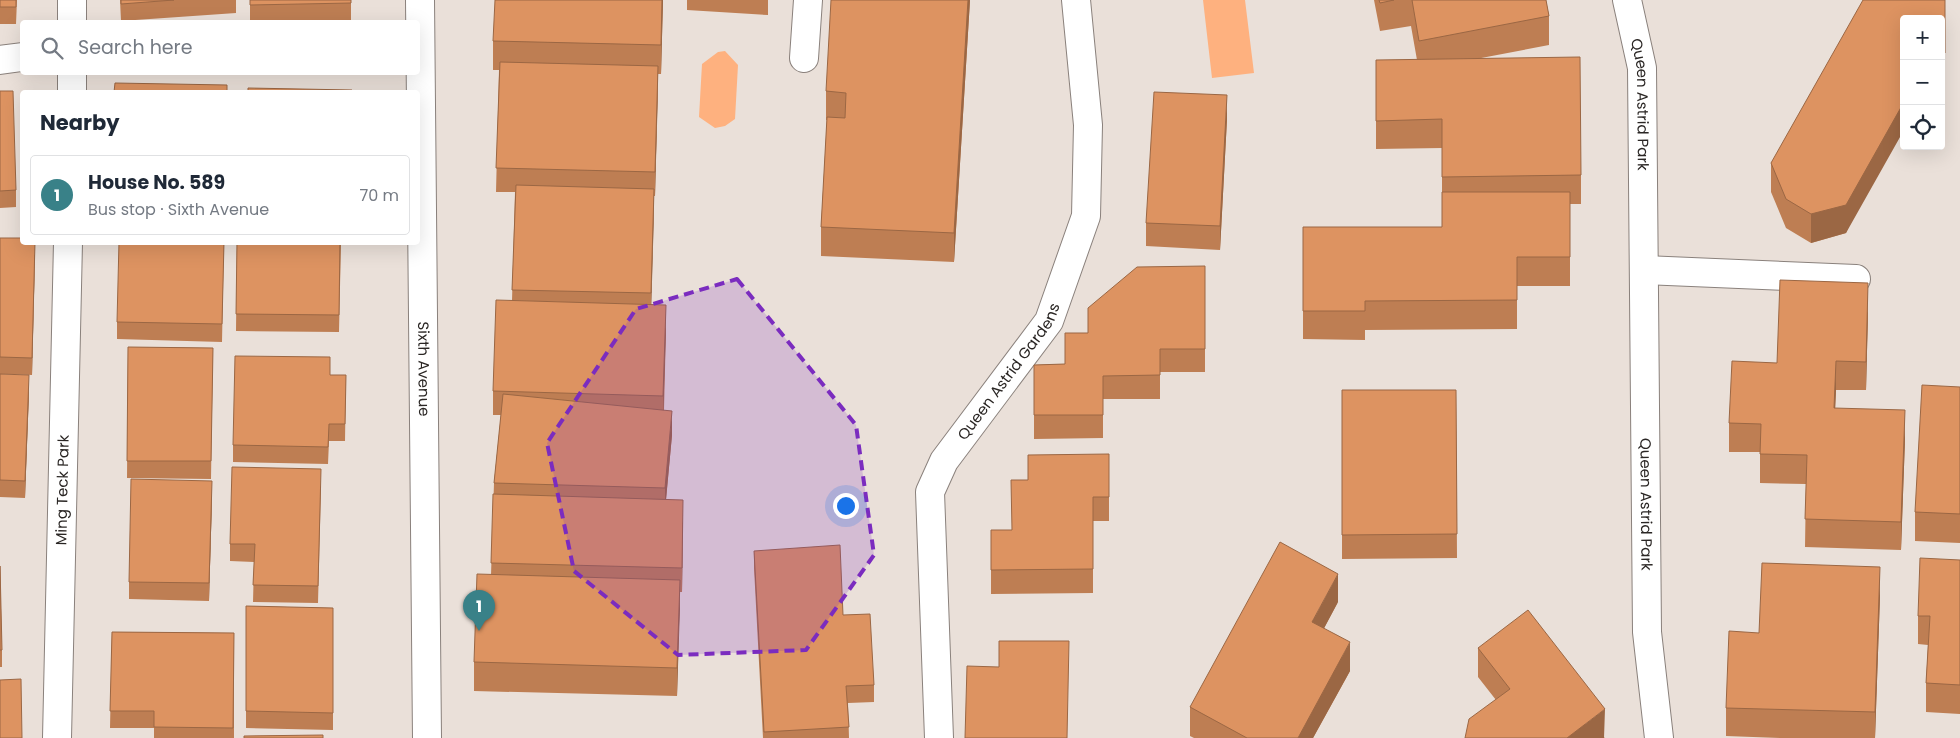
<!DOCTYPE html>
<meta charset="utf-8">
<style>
:root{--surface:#fff;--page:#f6f6f7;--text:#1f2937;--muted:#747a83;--line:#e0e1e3;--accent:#398188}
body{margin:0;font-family:Poppins,sans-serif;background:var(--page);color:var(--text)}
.controls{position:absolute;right:15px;top:15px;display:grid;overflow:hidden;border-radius:5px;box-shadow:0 5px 20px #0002}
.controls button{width:45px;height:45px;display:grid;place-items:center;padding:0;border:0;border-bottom:1px solid var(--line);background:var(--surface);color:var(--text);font:25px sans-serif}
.you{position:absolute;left:845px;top:505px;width:18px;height:18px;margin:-12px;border:4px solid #fff;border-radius:50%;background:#1a73e8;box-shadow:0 0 0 8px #1a73e833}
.badge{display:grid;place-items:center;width:32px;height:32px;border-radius:50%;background:var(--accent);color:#fff;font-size:16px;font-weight:700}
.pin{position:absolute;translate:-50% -41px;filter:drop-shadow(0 1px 2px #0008)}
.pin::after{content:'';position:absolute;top:26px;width:18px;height:15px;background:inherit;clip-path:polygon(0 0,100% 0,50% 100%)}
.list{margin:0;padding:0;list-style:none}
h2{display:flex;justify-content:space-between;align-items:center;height:65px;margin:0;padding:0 20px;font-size:21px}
h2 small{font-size:16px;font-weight:400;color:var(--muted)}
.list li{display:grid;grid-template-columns:32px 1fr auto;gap:15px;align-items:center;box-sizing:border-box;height:80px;margin:0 10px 10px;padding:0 10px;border:1px solid var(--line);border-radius:5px}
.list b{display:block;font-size:19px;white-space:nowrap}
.list p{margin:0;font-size:16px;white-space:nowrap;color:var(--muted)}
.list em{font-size:16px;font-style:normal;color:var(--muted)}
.icon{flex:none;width:28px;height:28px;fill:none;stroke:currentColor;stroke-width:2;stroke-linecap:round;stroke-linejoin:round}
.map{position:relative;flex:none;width:1960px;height:738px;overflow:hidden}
.search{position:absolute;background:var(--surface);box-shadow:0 5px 20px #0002;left:20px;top:20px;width:400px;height:55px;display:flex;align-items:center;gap:12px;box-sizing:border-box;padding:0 18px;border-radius:5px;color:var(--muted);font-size:19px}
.panel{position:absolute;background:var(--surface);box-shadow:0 5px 20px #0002;left:20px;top:90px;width:400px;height:155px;border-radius:5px}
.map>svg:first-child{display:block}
</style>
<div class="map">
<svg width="1960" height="738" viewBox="0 0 1960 738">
<rect width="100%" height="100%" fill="#eae0d9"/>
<!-- water -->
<path fill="#feb17f" d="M 1203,0 L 1245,0 L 1254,73 L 1212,78 Z
M 725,51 L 738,65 L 735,119 L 725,126 L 715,128 L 699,117 L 702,64 L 718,52 Z"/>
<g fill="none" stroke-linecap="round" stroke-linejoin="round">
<!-- minor casing -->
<g stroke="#8a817c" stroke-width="30">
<g id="minor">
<path d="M 72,0 L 72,22"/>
<path id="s1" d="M 1627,0 L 1642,68 L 1647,632 L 1659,738"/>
<path d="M 804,58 L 808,0"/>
<path d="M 0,60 L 22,57"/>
<path d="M 72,92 L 72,72"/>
<path d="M 1644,270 L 1856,279"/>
<path id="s2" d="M 57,738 L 68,242"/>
<path id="s3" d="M 939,738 L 930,492 L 944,461 L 1049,321 L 1086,216 L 1088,125 L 1076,0"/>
</g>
</g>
<!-- secondary casing -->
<g stroke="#8a817c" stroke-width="30">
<g id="secondary">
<path id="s4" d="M 420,0 L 427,738"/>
</g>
</g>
<!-- minor -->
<use href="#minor" stroke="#fff" stroke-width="28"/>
<!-- secondary -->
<use href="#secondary" stroke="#fff" stroke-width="28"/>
</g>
<!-- wall -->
<path fill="#be7e53" d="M 0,0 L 17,0 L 16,24 L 0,24 Z
M 120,0 L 236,0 L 236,13 L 121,21 Z
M 250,0 L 351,3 L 351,20 L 250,22 Z
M 663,0 L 661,74 L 658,74 L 655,196 L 654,196 L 651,304 L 666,329 L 664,410 L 672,435 L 666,499 L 683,523 L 682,592 L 680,592 L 677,696 L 474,691 L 474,662 L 491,575 L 494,483 L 501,415 L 493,415 L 493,391 L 512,301 L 515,192 L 496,192 L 499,70 L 493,70 L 493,41 Z
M 687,0 L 768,0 L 768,15 L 687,10 Z
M 970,0 L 954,262 L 821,256 L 821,227 L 827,120 L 826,120 L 826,91 Z
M 1374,0 L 1546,0 L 1549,16 L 1549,45 L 1476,59 L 1581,175 L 1581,204 L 1570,204 L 1570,286 L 1517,286 L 1517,329 L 1365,330 L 1365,340 L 1303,339 L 1303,227 L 1442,227 L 1442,148 L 1376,149 L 1376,60 L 1417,60 L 1411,26 L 1380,31 Z
M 1945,0 L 1945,82 L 1941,82 L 1941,19 L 1846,233 L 1811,243 L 1786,228 L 1771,192 L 1771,163 Z
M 0,91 L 16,190 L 16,207 L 0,208 Z
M 1227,119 L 1220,250 L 1146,246 L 1146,223 Z
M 0,238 L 35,255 L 32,375 L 2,374 L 29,392 L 25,498 L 0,497 Z
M 224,242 L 222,342 L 117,339 L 117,322 Z
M 237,242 L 341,242 L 339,332 L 236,331 Z
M 1205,266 L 1205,372 L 1160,372 L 1160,399 L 1103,399 L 1103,438 L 1034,439 L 1034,365 L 1065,364 L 1088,333 Z
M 1868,312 L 1866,390 L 1836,390 L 1835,408 L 1905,439 L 1901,550 L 1805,547 L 1806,484 L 1760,483 L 1760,452 L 1729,452 L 1729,423 L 1777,363 Z
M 128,347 L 213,348 L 211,479 L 127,478 Z
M 330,375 L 346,375 L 345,441 L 329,441 L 328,464 L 233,462 L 233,445 Z
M 1960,387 L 1960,543 L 1915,541 L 1915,512 Z
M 1342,390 L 1456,390 L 1457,558 L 1342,559 Z
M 1109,454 L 1109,521 L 1093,521 L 1093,593 L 991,594 L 991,530 L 1012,530 L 1028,480 Z
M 321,486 L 318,603 L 253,602 L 254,562 L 230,561 L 230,544 Z
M 212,498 L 209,601 L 129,599 L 129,582 Z
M 754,551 L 843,615 L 874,685 L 874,702 L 848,703 L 849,738 L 763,738 L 754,568 Z
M 1960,560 L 1960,714 L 1926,712 L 1926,683 L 1928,645 L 1918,644 L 1918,616 Z
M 0,566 L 2,650 L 2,667 L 0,667 Z
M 1880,596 L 1875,738 L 1781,738 L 1726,736 L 1726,708 L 1759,633 Z
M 1338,602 L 1324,628 L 1350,671 L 1313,738 L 1194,738 L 1190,736 L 1190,707 Z
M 246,606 L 333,608 L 333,730 L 246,728 Z
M 112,632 L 234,633 L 234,738 L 154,738 L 154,728 L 110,728 Z
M 1478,648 L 1605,738 L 1465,738 L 1496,700 L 1478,677 Z"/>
<!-- shaded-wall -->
<path fill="#9b6744" d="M 662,0 L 663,0 L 661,74 L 661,45 Z
M 968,0 L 970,0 L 954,262 L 954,233 Z
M 658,66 L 658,90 L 655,196 L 655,172 Z
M 1227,95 L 1227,119 L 1220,250 L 1220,226 Z
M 1904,102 L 1904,130 L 1846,233 L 1811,243 L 1811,214 Z
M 654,189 L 654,212 L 651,317 L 651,293 Z
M 35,242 L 35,255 L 32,375 L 32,358 Z
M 1868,283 L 1868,312 L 1866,390 L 1866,362 Z
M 666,305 L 666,329 L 663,420 L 663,396 Z
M 1836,361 L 1836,390 L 1834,436 L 1834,408 Z
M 29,375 L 29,392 L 25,498 L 25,481 Z
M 1905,410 L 1905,439 L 1901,550 L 1901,522 Z
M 672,411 L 672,435 L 665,511 L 665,488 Z
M 212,481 L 212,498 L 209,601 L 209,583 Z
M 683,500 L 683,523 L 682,592 L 682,568 Z
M 1880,567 L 1880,596 L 1875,738 L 1875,712 Z
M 1338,574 L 1338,602 L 1312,651 L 1312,622 Z
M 680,580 L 680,608 L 677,696 L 677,668 Z
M 1350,642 L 1350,671 L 1313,738 L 1298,738 Z
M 1605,709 L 1604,738 L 1567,738 Z"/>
<!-- building -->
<path fill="#dd9361" stroke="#9b6744" d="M 0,0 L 16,0 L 16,7 L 0,7 Z
M 121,0 L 174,0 L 121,4 Z
M 250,0 L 351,0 L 351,3 L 250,5 Z
M 495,0 L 662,0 L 661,45 L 493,41 Z
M 831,0 L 968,0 L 954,233 L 821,227 L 827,117 L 845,118 L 846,93 L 826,91 Z
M 1379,0 L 1394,0 L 1380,3 Z
M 1412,0 L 1546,0 L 1549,16 L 1419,41 Z
M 1863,0 L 1945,0 L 1945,53 L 1941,53 L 1941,19 L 1904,19 L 1904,102 L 1846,205 L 1811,214 L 1786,199 L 1771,163 Z
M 1580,57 L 1581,175 L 1442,177 L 1442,119 L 1376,121 L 1376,60 Z
M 500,62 L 658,66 L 655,172 L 496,168 Z
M 115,83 L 227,85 L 227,92 L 114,92 Z
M 248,88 L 352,90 L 352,92 L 248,92 Z
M 0,91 L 13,91 L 16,190 L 0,191 Z
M 1154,92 L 1227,95 L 1220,226 L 1146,223 Z
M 516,185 L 654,189 L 651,293 L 512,290 Z
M 1442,192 L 1570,192 L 1570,257 L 1517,257 L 1517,300 L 1365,301 L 1365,311 L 1303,311 L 1303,227 L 1442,227 Z
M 0,238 L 22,238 L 22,242 L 35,242 L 32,358 L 0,357 Z
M 119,242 L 224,242 L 222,324 L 117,322 Z
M 237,242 L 340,242 L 339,315 L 236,314 Z
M 1205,266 L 1205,349 L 1160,349 L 1160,375 L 1103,376 L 1103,415 L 1034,415 L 1034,365 L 1065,364 L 1065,333 L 1088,333 L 1088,308 L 1137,267 Z
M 1780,280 L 1868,283 L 1866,362 L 1836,361 L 1834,408 L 1905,410 L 1901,522 L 1805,519 L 1807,455 L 1760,454 L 1761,424 L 1729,423 L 1732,361 L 1777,363 Z
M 496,300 L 666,305 L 663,396 L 493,391 Z
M 128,347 L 213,348 L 211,461 L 127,461 Z
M 235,356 L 330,357 L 330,375 L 346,375 L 345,424 L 329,424 L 328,447 L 233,445 Z
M 0,374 L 29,375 L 25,481 L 0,480 Z
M 1922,385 L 1960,387 L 1960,514 L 1915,512 Z
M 1342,390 L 1456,390 L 1457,534 L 1342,535 Z
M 503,394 L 672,411 L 665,488 L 494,483 Z
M 1109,454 L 1109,497 L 1093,497 L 1093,569 L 991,570 L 991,530 L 1012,530 L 1011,480 L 1028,480 L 1028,455 Z
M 232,467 L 321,469 L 318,586 L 253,585 L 255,544 L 230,544 Z
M 131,479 L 212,481 L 209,583 L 129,582 Z
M 493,494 L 683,500 L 682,568 L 491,563 Z
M 1280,542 L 1338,574 L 1312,622 L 1350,642 L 1298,738 L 1247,738 L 1190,707 Z
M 840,545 L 843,615 L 870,614 L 874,685 L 846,686 L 849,727 L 764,732 L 754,551 Z
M 1920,558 L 1960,560 L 1960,685 L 1926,683 L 1930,616 L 1918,616 Z
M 1762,563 L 1880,567 L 1875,712 L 1726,708 L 1729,631 L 1759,633 Z
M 0,566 L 2,650 L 0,650 Z
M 477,574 L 680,580 L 677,668 L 474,662 Z
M 246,606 L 333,608 L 333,713 L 246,711 Z
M 1528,610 L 1605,709 L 1567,738 L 1465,738 L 1469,719 L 1510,689 L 1478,648 Z
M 112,632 L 234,633 L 233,728 L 154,727 L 154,711 L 110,711 Z
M 999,641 L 1069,641 L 1067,738 L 965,738 L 967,666 L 999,667 Z
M 21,679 L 22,738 L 0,738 L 0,680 Z
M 323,735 L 323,738 L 244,738 L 244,736 Z"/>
<!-- marked area -->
<path fill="#7b2cbf" fill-opacity="0.2" stroke="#7b2cbf" stroke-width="4" stroke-dasharray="10 6" stroke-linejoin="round" d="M 737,279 L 856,425 L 874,555 L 806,650 L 678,655 L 574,571 L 547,443 L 636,309 Z"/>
<g text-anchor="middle" stroke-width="4.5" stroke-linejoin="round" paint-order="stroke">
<!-- street labels -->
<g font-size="15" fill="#2a2624" stroke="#f7ede7">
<text dy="5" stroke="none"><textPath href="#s1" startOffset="106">Queen Astrid Park</textPath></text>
<text dy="5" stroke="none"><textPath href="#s4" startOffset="369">Sixth Avenue</textPath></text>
<text dy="5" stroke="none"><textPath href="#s3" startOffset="391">Queen Astrid Gardens</textPath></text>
<text dy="5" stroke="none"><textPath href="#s2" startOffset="248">Ming Teck Park</textPath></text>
<text dy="5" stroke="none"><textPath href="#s1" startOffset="506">Queen Astrid Park</textPath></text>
</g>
</g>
</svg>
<div class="controls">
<button>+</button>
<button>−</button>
<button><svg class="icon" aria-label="locate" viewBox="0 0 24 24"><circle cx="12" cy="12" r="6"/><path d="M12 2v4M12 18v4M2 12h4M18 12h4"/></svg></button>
</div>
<div class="you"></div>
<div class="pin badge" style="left:479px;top:631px">1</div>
<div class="search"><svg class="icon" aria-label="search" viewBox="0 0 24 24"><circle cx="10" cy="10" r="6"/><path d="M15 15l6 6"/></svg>Search here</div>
<section class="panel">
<h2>Nearby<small></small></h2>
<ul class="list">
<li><span class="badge">1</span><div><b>House No. 589</b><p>Bus stop · Sixth Avenue</p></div><em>70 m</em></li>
</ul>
</section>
</div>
